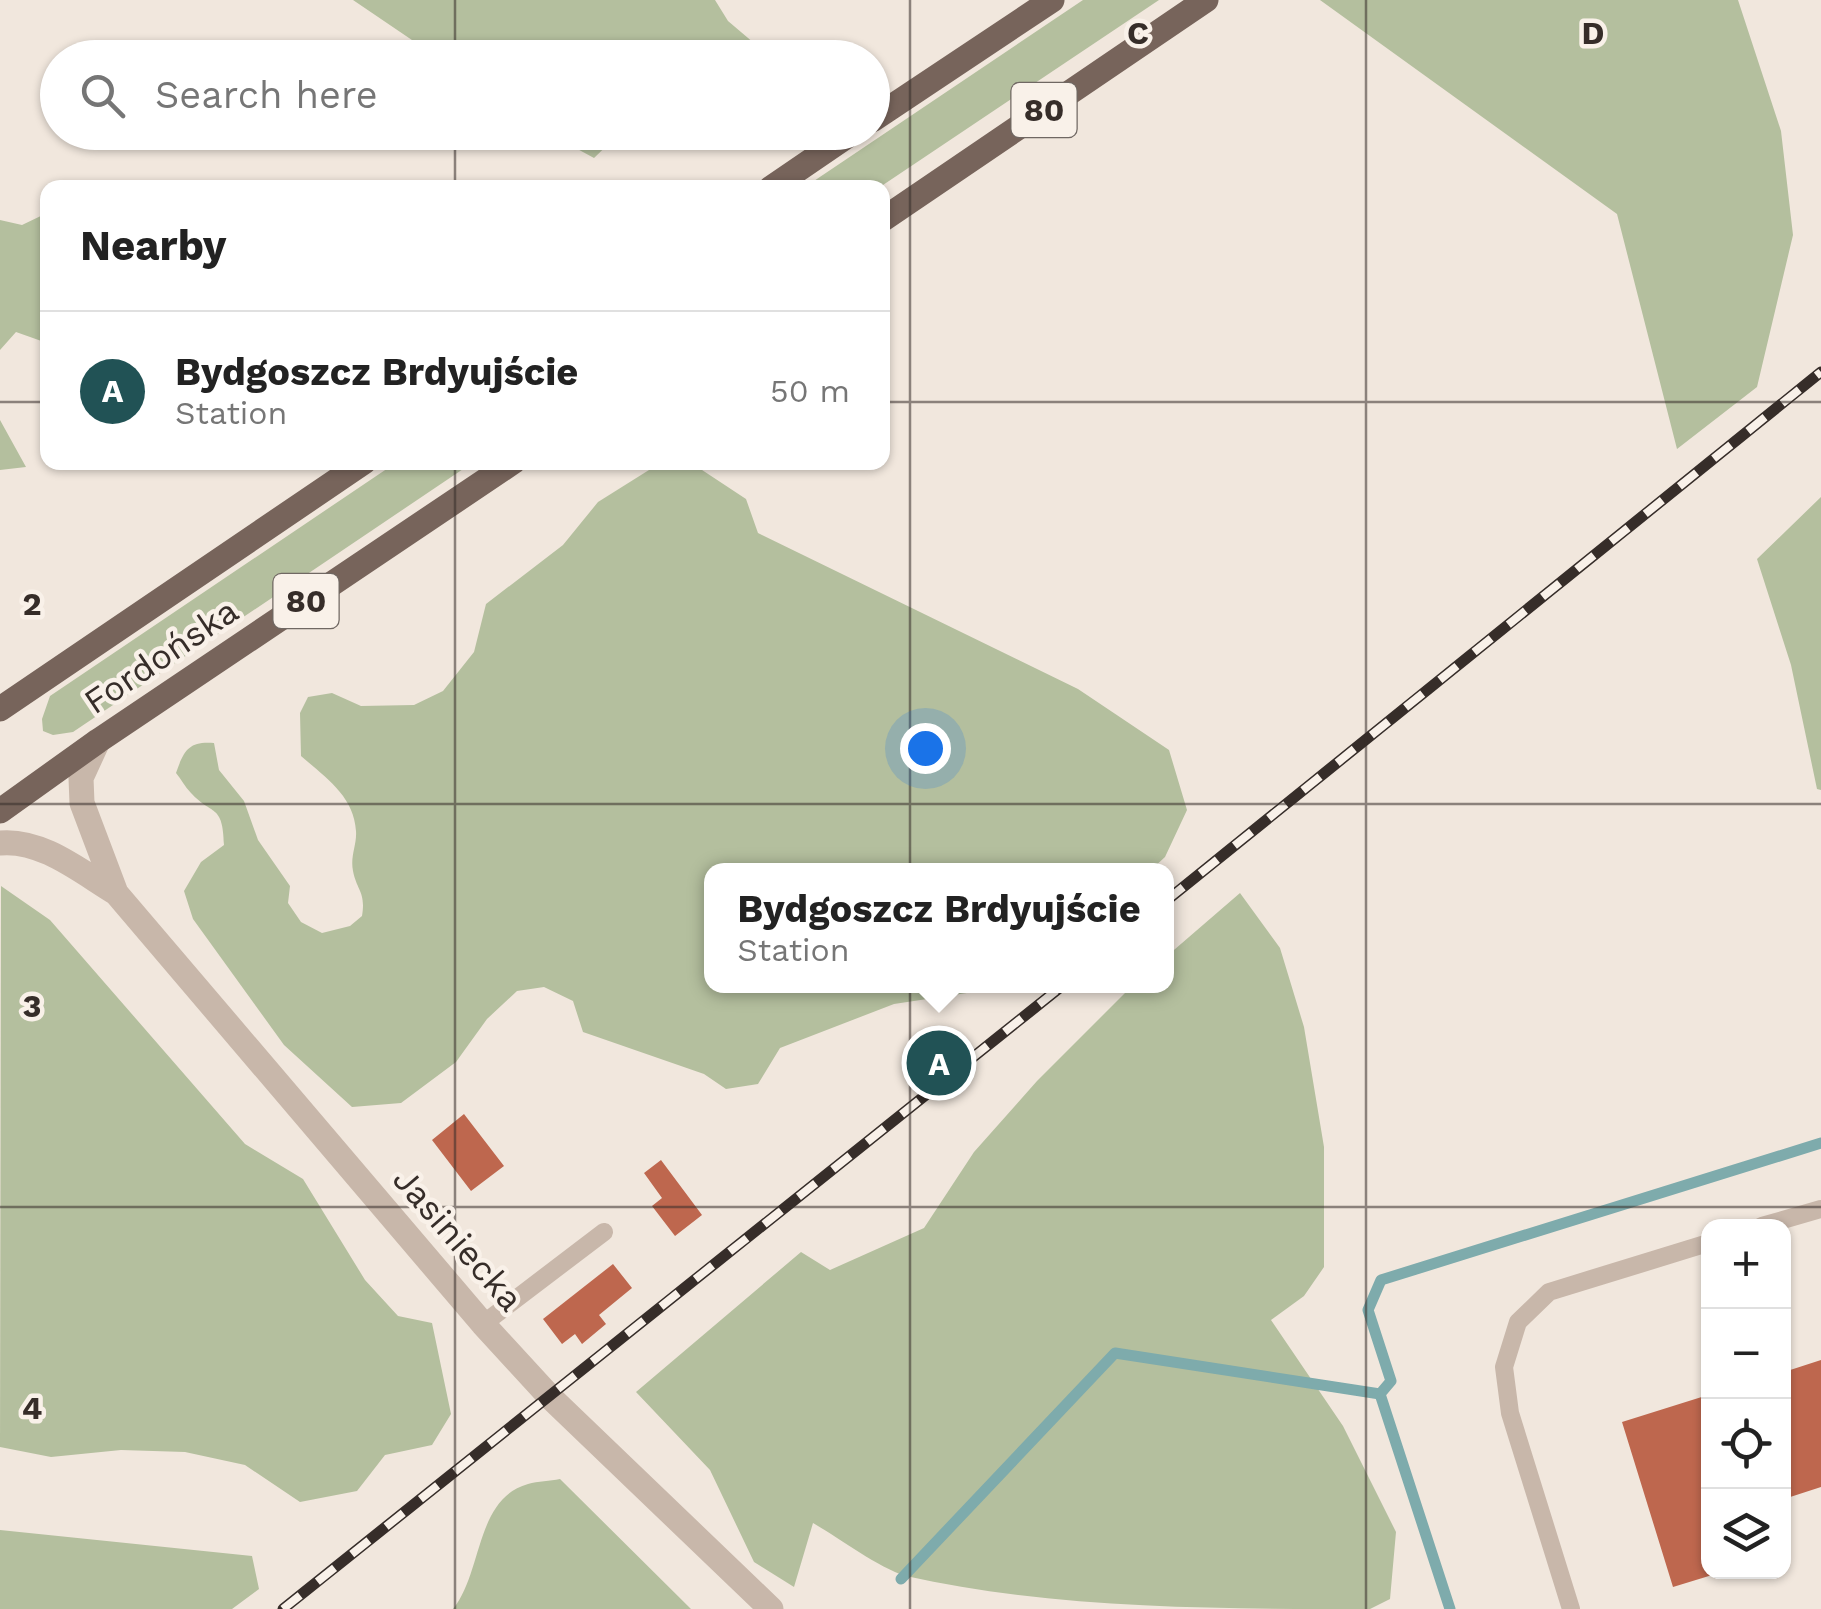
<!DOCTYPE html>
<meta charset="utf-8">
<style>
:root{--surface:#fff;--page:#f6f6f6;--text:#222;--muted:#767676;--line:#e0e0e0;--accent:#215255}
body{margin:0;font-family:"Work Sans",sans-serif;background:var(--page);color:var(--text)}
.controls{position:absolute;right:30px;bottom:30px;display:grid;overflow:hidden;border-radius:20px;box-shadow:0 2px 8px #0004}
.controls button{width:90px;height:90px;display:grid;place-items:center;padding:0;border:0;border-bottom:2px solid var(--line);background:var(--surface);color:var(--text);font:50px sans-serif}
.you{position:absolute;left:925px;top:748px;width:35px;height:35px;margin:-25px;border:8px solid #fff;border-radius:50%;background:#1a73e8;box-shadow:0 0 0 15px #1a73e833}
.badge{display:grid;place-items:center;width:65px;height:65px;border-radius:50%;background:var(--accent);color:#fff;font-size:32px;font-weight:700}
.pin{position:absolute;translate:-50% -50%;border:5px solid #fff;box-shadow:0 2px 10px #0006}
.popup{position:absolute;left:704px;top:863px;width:470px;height:130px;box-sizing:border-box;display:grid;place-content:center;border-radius:20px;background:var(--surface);filter:drop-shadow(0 2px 8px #0005);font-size:32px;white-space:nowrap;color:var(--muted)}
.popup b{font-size:38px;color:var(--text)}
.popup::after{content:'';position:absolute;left:50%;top:100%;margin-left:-20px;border:20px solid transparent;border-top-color:var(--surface)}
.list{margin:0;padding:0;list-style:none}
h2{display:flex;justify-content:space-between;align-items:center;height:130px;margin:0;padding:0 40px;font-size:42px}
h2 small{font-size:32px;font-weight:400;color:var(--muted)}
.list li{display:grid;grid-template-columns:65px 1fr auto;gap:30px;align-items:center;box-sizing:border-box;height:160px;padding:0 40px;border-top:2px solid var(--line)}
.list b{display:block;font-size:38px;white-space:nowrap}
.list p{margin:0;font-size:32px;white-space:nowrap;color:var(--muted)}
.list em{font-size:32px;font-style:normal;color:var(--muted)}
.icon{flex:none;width:55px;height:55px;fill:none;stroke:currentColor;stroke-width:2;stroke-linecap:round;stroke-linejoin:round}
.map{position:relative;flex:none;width:1821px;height:1609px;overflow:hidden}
.search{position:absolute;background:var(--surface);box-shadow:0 2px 8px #0004;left:40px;top:40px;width:850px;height:110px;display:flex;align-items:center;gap:25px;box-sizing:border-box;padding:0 35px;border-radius:55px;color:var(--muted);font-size:38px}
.panel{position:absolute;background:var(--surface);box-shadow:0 2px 8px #0004;left:40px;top:180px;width:850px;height:290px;border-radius:20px}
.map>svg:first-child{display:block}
</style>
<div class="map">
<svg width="1821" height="1609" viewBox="0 0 1821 1609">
<rect width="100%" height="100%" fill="#f1e7dd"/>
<!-- green -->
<path fill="#b4bf9e" d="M 353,0 L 715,0 L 728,21 L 761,49 L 766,57 L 437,57 Z
M 1083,0 L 1159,0 L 880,187 L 805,187 Z
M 1320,0 L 1738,0 L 1781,131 L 1793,235 L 1757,387 L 1677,449 L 1617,214 Z
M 548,133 L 620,133 L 594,158 Z
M 47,213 L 47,343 L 16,332 L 0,350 L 0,220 L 22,225 Z
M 0,420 L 26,467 L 0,470 Z
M 397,462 L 472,463 L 73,732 L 53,735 L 43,731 L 42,719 L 50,696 Z
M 699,468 L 746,499 L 758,533 L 1078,689 L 1169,750 L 1187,810 L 1165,857 L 1151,870 L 712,870 L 712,986 L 991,986 L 980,991 L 894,1004 L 780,1048 L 758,1084 L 726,1089 L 704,1074 L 583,1032 L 573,1001 L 544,987 L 517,991 L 487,1019 L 456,1062 L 401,1103 L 352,1107 L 284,1045 L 193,919 L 184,891 L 201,862 L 224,845 C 223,803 212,816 191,793 C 185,787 181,779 176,773 C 184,750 189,741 214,743 L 219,770 L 244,801 L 258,840 L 290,886 L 288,903 L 301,922 L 322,933 L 350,926 L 362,916 C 366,892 357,891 353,871 C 350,856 357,845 356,831 C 354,796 325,777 301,756 L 300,713 L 308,697 L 332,693 L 361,706 L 414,705 L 443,691 L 474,652 L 486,604 L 563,545 L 598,502 L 649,470 Z
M 1821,497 L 1821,790 L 1817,789 L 1791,665 L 1757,559 Z
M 1,886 L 50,920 L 245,1144 L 303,1179 L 365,1280 L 398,1316 L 432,1323 L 451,1414 L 432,1445 L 385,1455 L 357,1491 L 300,1502 L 245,1465 L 185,1452 L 121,1450 L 51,1457 L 0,1447 Z
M 1240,893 L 1280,948 L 1304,1027 L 1324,1147 L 1324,1267 L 1304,1296 L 1271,1320 L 1343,1426 L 1396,1532 L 1390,1599 L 1370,1609 C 1219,1609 1052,1609 906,1576 C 877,1567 841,1539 813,1523 L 794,1587 L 754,1562 L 710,1470 L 636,1392 L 801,1252 L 830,1270 L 924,1228 L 974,1152 L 1037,1081 L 1132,986 L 1166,986 L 1167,956 Z
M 560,1479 L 691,1609 L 453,1609 C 483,1572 475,1499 528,1484 C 538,1481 550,1481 560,1479 Z
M 0,1530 L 252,1556 L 259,1589 L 232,1609 L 0,1609 Z"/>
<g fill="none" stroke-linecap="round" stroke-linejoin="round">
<!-- stream -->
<path stroke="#7eabac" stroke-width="11" d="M 1380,1394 L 1450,1609
M 901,1579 L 1115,1353 L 1380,1394 L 1391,1381 L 1368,1310 L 1381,1280 L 1821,1143"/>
</g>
<!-- building -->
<path fill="#be674e" d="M 464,1114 L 504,1166 L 471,1191 L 432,1140 Z
M 661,1160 L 702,1215 L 675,1236 L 652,1206 L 662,1198 L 644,1173 Z
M 613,1264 L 632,1288 L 599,1315 L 606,1324 L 582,1344 L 575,1334 L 562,1344 L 543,1319 Z
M 1821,1360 L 1821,1487 L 1784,1499 L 1784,1372 Z
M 1708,1395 L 1708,1572 L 1722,1572 L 1673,1587 L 1622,1422 Z"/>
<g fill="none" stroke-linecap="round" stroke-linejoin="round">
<!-- service -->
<path stroke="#c8b7aa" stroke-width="18" d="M 1762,1226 L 1821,1209
M 483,1324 L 604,1232
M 1571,1609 L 1510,1413 L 1504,1367 L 1518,1322 L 1549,1292 L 1708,1243"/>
<!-- minor -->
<path stroke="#c8b7aa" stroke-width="25" d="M 98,741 L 81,778 L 82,803 L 116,893
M 0,843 C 42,839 81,872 116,893 L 483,1324 L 550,1397 L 771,1609"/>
<!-- primary -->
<path stroke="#77645b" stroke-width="25" d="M 872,120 L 1052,0
M 771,188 L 853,132
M 882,220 L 1206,0
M 0,709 L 364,462
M 0,811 L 98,741 L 513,462"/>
<!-- rail casing -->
<g stroke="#362d29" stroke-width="11">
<path id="rail" d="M 1166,901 L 1821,372
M 283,1609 L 1062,986"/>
</g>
<!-- rail -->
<use href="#rail" stroke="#f9f1e9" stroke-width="8" stroke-dasharray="22" stroke-linecap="butt"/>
</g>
<!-- grid -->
<path fill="none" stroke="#362d29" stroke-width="2.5" stroke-opacity="0.55" d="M 455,0 L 455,58M 910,0 L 910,1609M 1366,0 L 1366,1609M 455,132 L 455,188M 0,402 L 48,402M 882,402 L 1821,402M 455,462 L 455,1609M 0,804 L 1821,804M 0,1207 L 1821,1207"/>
<g text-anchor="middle" stroke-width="9" stroke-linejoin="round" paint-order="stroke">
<!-- shield labels -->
<g fill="#f9f1e9" stroke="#706863" stroke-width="2.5">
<rect x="1011.5" y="83" width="65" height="54" rx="8"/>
<rect x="273.5" y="574" width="65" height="54" rx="8"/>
</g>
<g font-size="32" font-weight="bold" fill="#362d29">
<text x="1044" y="121">80</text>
<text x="306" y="612">80</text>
</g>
<!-- street labels -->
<g font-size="35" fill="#362d29" stroke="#f9f1e9">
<text transform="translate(161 656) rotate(-34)" y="12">Fordońska</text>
<text transform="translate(458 1239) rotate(49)" y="12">Jasiniecka</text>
</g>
</g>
<g font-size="32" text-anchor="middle" font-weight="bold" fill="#362d29" stroke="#f9f1e9" stroke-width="9" stroke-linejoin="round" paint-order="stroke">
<text x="1138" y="44">C</text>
<text x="1593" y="44">D</text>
<text x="32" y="615">2</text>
<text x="32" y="1017">3</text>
<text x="32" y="1419">4</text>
</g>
</svg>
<div class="controls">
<button>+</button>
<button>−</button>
<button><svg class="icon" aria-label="locate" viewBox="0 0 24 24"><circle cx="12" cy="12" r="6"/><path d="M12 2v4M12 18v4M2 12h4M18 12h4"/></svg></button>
<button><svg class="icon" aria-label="layers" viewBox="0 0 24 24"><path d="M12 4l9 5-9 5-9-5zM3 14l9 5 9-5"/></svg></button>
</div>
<div class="you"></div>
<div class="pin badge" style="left:939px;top:1063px">A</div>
<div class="popup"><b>Bydgoszcz Brdyujście</b>Station</div>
<div class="search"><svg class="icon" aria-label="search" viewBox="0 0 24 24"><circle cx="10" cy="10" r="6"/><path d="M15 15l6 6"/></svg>Search here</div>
<section class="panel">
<h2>Nearby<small></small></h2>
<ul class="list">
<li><span class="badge">A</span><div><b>Bydgoszcz Brdyujście</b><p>Station</p></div><em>50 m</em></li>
</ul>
</section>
</div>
